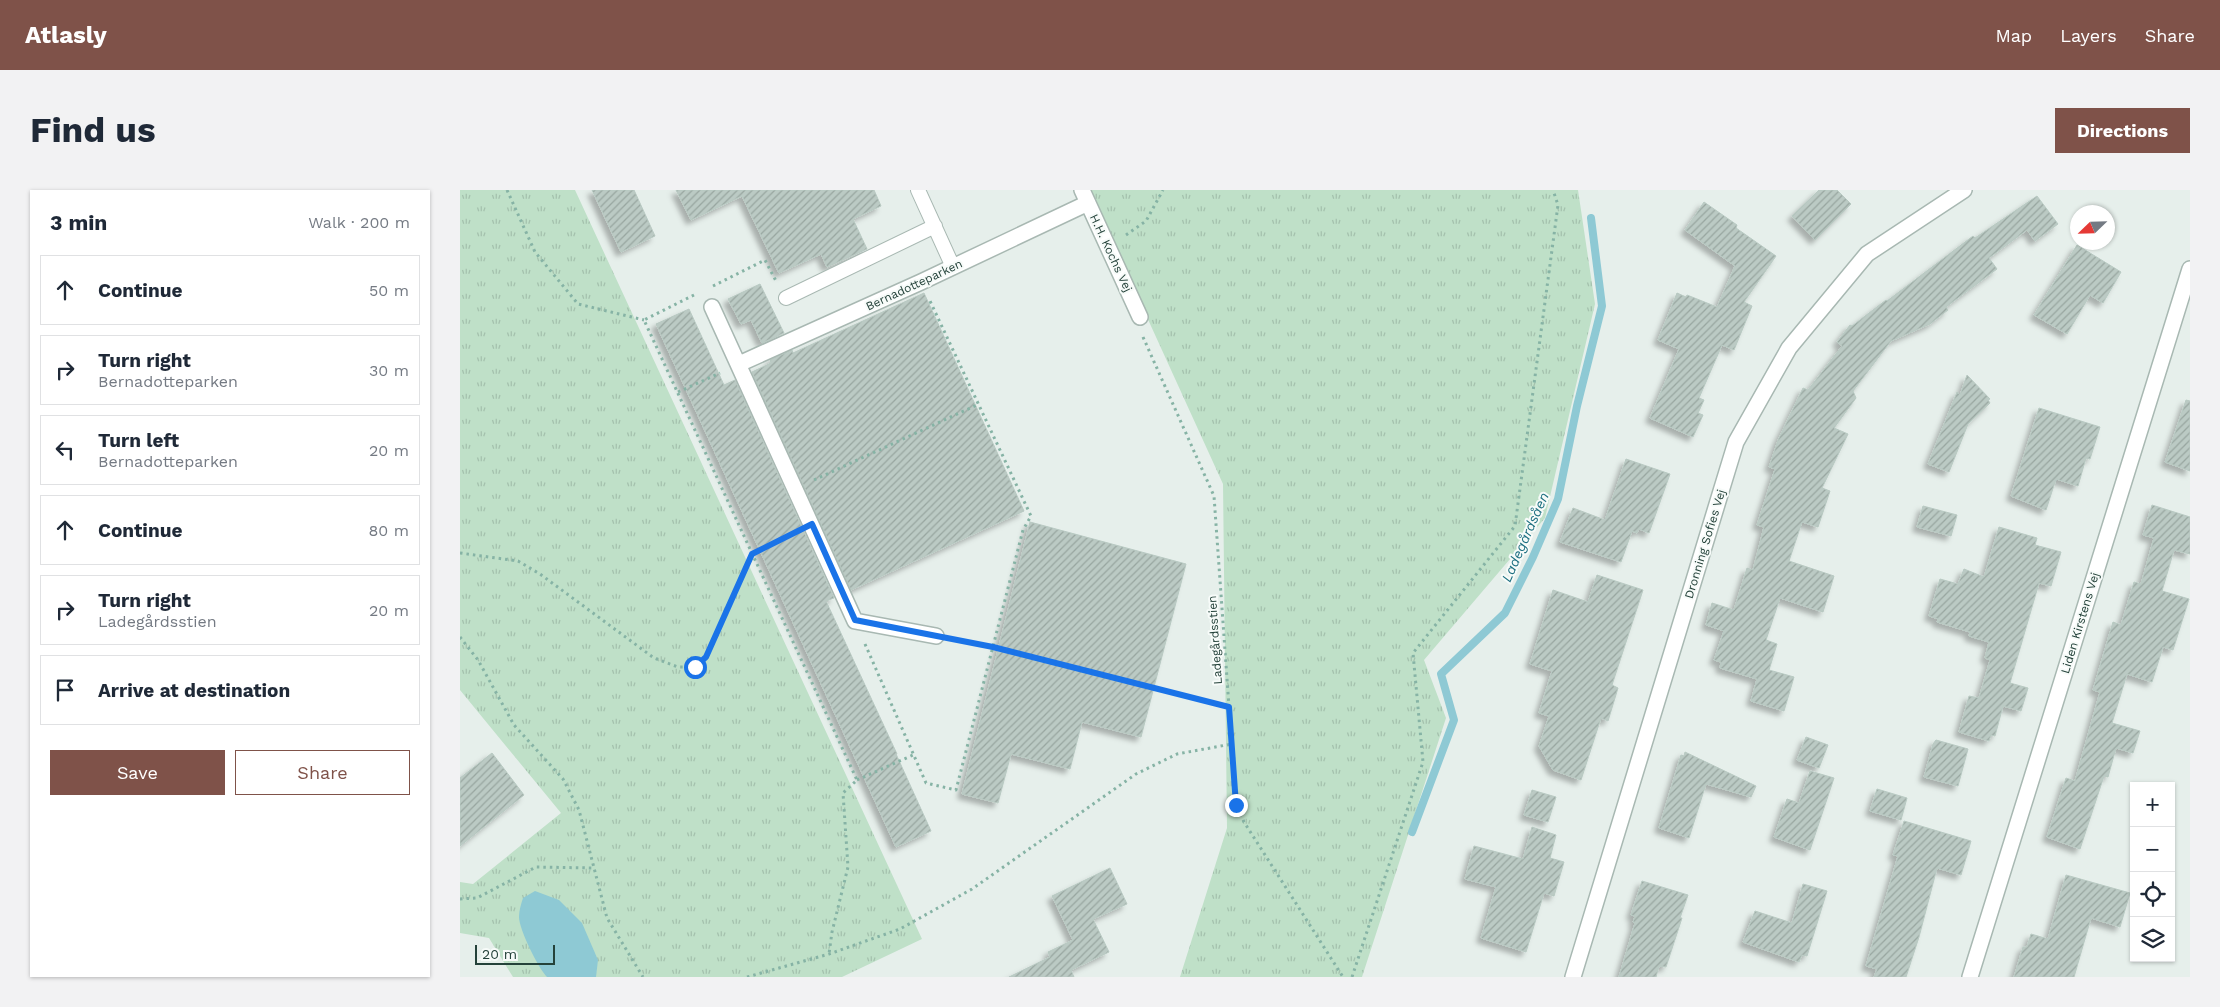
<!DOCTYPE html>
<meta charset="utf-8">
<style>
:root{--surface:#fff;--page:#f2f2f3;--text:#1f2937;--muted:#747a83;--line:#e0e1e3;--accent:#7f5249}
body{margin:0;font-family:"Work Sans",sans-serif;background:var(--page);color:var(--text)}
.controls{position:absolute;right:15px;bottom:15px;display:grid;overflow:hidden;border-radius:0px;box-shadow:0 1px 4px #0004}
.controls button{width:45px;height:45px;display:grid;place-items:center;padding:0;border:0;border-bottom:1px solid var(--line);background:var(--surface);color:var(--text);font:25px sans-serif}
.compass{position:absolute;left:1610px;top:15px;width:45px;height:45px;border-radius:50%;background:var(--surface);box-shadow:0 1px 4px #0004;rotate:247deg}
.scale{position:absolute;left:15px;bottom:12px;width:80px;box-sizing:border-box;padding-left:5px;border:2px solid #24423a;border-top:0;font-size:14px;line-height:18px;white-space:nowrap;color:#24423a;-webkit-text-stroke:4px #f7fbf9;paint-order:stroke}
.stop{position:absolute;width:15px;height:15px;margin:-11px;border:4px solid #1a73e8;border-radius:50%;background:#fff}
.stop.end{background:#1a73e8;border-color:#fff;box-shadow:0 1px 5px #0008}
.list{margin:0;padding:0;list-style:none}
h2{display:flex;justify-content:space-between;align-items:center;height:65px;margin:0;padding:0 20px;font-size:21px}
h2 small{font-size:16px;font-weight:400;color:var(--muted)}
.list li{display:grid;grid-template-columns:32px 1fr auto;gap:15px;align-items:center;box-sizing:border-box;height:70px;margin:0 10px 10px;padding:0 10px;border:1px solid var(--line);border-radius:0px}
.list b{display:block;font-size:19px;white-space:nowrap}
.list p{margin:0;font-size:16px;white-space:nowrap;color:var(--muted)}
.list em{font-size:16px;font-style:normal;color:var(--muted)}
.actions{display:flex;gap:10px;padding:15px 20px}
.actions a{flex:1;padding:11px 0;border:1px solid var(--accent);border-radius:0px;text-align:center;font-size:18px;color:var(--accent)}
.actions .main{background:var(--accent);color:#fff}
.icon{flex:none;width:28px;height:28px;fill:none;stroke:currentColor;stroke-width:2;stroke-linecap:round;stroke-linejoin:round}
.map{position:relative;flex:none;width:1730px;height:787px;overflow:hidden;border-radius:0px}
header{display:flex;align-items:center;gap:30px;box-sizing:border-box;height:70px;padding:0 25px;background:var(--accent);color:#fff}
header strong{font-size:24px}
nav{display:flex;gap:28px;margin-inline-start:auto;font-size:18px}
.intro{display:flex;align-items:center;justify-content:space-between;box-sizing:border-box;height:120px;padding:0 30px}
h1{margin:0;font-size:35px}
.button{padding:12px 22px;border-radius:0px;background:var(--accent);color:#fff;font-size:18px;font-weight:700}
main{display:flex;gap:30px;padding:0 30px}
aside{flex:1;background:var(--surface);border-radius:0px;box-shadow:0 1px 4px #0004}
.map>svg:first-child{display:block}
</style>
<header>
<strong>Atlasly</strong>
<nav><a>Map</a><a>Layers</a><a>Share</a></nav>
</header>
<div class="intro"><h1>Find us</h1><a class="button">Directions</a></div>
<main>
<aside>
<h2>3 min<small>Walk · 200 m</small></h2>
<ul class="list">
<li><svg class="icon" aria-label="ahead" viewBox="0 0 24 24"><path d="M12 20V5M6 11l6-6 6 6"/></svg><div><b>Continue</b></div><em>50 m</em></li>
<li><svg class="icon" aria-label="right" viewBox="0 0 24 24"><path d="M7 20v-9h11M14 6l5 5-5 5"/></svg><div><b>Turn right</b><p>Bernadotteparken</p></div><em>30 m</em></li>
<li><svg class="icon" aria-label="left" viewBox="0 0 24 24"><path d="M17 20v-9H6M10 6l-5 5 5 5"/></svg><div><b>Turn left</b><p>Bernadotteparken</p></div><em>20 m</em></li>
<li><svg class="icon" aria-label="ahead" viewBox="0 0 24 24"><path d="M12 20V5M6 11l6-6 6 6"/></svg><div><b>Continue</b></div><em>80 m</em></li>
<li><svg class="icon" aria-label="right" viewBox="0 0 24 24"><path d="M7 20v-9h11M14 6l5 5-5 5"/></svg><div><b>Turn right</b><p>Ladegårdsstien</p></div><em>20 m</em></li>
<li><svg class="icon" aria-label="arrive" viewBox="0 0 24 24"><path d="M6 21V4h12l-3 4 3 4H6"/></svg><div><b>Arrive at destination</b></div></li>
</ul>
<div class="actions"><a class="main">Save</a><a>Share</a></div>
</aside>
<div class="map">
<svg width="1730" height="787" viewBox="0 0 1730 787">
<defs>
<pattern id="park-tufts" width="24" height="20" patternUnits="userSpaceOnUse" patternTransform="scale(1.25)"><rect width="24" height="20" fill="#bfe0c8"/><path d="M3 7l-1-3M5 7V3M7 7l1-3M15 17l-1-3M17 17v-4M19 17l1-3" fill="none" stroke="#a4c1ad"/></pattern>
<pattern id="building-hatch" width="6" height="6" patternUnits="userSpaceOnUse" patternTransform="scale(1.25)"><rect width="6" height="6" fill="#bbcac4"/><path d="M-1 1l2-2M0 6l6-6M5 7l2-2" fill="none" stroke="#98a6a0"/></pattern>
<filter id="shadow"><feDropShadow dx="-4.5" dy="4.5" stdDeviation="2.5" flood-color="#0004"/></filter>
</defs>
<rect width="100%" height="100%" fill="#e6efeb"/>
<!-- park -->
<path fill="url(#park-tufts)" d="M 0,0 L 115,0 L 462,749 L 382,787 L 53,787 L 29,748 L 0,743 L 0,692 L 13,694 L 101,623 L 0,500 Z
M 629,0 L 1118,0 L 1135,114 L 1085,328 L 964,470 L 986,528 L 902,787 L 720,787 L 767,638 L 763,294 Z"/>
<!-- water -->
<path fill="#8ec9d4" d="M 75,701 L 99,710 L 122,733 L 138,770 L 136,787 L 87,787 C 78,778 59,739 59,727 C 59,721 61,714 63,708 Z"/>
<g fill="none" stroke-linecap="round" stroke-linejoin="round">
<!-- stream -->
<path stroke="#8ec9d4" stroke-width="8" d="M 952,642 L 994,530 L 981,484 L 1045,423 L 1073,367 L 1098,309 L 1117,216 L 1142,116 L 1131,28"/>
</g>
<!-- building -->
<path fill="url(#building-hatch)" stroke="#b8c9c2" filter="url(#shadow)" d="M 132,0 L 174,0 L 195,46 L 161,62 Z
M 216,0 L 414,0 L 421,16 L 393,29 L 407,59 L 367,77 L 361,64 L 319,83 L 282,6 L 231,30 Z
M 1359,0 L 1377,0 L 1391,14 L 1355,50 L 1332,26 Z
M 1577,6 L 1598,34 L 1575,51 L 1567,40 L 1529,68 L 1537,79 L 1486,117 L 1488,120 L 1470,134 L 1431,151 L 1393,201 L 1396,208 L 1374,238 L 1388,244 L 1362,298 L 1370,301 L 1358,337 L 1342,332 L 1329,371 L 1374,386 L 1363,422 L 1320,408 L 1306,450 L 1317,454 L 1309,480 L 1334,487 L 1324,521 L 1291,511 L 1297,489 L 1260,478 L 1261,472 L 1254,470 L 1264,441 L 1246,435 L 1252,413 L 1274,420 L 1287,378 L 1293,380 L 1304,337 L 1297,335 L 1315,279 L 1309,277 L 1318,250 L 1343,198 L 1348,200 L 1382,156 L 1377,152 L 1390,135 L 1392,136 L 1426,110 L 1427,111 L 1513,46 L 1515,48 Z
M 1244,12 L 1277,35 L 1276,38 L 1316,66 L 1284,112 L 1292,116 L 1274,160 L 1262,155 L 1239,208 L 1244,210 L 1238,223 L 1243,225 L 1233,247 L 1190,228 L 1219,159 L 1198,150 L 1217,103 L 1226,107 L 1227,105 L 1257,117 L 1275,76 L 1225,40 Z
M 1617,55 L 1661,82 L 1643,113 L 1630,105 L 1607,144 L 1574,125 Z
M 300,94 L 324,143 L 302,153 L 291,130 L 281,134 L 268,109 Z
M 464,103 L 564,321 L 391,400 L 292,182 L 311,173 L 310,170 L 332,160 L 333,163 Z
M 229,119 L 264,195 L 275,190 L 374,408 L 366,411 L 437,564 L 436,564 L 471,641 L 436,657 L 196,134 Z
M 1507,185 L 1530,209 L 1528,210 L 1530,213 L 1508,234 L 1489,282 L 1468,274 L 1497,202 L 1500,205 Z
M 1726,210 L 1730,211 L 1730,281 L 1705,272 Z
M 1579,218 L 1640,237 L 1630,269 L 1626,268 L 1618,296 L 1596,289 L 1586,320 L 1551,306 Z
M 1166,269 L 1210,284 L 1189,343 L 1179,339 L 1177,343 L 1172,341 L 1161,372 L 1100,352 L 1113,318 L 1145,330 Z
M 1692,315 L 1730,327 L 1730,364 L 1714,360 L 1702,401 L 1729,409 L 1713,460 L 1703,457 L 1692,492 L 1667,484 L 1652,533 L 1680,541 L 1673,563 L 1656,558 L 1648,587 L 1644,586 L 1620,659 L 1587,647 L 1606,588 L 1615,591 L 1640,502 L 1633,500 L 1653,432 L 1661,435 L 1674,392 L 1681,394 L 1694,348 L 1683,345 Z
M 1463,316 L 1497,325 L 1491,346 L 1457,337 Z
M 570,332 L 726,374 L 681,547 L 622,532 L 610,579 L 551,564 L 538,613 L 502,604 Z
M 1539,337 L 1577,348 L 1575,355 L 1601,362 L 1591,396 L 1579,393 L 1550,493 L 1568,498 L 1561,521 L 1543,516 L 1535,546 L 1531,545 L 1529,551 L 1499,542 L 1509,506 L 1519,508 L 1530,470 L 1525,468 L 1529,452 L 1509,446 L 1510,442 L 1477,432 L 1478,429 L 1469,426 L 1480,389 L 1498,394 L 1504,379 L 1524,387 Z
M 1137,385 L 1183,400 L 1152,495 L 1158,498 L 1148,531 L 1141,528 L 1121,590 L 1093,580 L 1079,556 L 1089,526 L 1079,523 L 1092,481 L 1070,474 L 1093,400 L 1128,412 Z
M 1346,547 L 1368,555 L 1359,578 L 1337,570 Z
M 1476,550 L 1508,559 L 1498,596 L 1464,587 L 1473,554 Z
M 1225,562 L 1296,596 L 1291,607 L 1246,594 L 1229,648 L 1199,638 L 1221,565 L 1224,566 Z
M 32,563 L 64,605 L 0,656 L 0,588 Z
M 1350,581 L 1374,588 L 1350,660 L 1314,647 L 1327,609 L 1339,613 Z
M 1417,599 L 1447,608 L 1441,630 L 1410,621 Z
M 1072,600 L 1096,607 L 1088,632 L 1064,625 Z
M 1444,631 L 1511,651 L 1501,685 L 1477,678 L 1459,747 L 1446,787 L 1414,787 L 1417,779 L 1406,776 L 1438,666 L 1433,665 Z
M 1072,637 L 1096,645 L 1090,668 L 1104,672 L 1094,706 L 1084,703 L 1066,762 L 1021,748 L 1036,697 L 1005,689 L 1014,656 L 1063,669 Z
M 650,678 L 667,714 L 633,729 L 649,762 L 611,780 L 614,787 L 549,787 L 590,767 L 588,762 L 613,750 L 592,706 Z
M 1606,685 L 1670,703 L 1660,737 L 1631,728 L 1614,787 L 1554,787 L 1563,757 L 1567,757 L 1571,744 L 1588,749 Z
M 1182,691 L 1228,705 L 1220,728 L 1222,728 L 1206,777 L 1199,776 L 1196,787 L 1159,787 L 1175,733 L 1173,732 L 1175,726 L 1171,725 Z
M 1343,694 L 1367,701 L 1347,766 L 1342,765 L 1339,772 L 1283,752 L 1295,721 L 1332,733 Z"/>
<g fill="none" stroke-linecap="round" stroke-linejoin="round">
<!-- service casing -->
<g stroke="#a8b8b2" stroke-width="16">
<path id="service" d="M 458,0 L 493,77
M 326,108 L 475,36"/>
</g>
<!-- minor casing -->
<g stroke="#a8b8b2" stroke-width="18">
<path id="minor" d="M 622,0 L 680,127
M 252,117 L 395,431 L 476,446
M 279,174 L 461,92 L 628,13
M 1113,787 L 1276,252 L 1329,158 L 1407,64 L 1504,0
M 1510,787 L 1730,79"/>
</g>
<!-- path -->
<path stroke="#86b3a5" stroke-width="3" stroke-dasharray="2.5 4" stroke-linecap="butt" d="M 47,0 L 75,62 L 118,114 L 184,130
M 666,45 L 686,31 L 703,0
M 253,96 L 305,70 L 316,91
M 234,105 L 184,130 L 397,590 L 383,603 L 388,677 L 372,742 L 369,764
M 683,147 L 754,306 L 776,615 L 784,632 L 883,787
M 218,202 L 260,183
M 354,290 L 519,214
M 0,363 L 58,371 L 80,384 L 194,468 L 218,477 L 235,477 L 247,467 L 292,364 L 334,344
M 0,447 L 18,470 L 54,535 L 103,589 L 119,620 L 147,728 L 183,787
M 494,450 L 533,457 L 769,517
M 405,454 L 466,593 L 496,600 L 563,340 L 571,326 L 470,111
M 397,590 L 453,565
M 0,709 L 17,708 L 76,677 L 133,678
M 287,787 L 369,764 L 440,739 L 512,699 L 676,584 L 717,564 L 772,554
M 892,787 L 963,572 L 953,463 L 1055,336 L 1098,15 L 1093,0"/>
<!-- service -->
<use href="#service" stroke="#fff" stroke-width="14"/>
<!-- minor -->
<use href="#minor" stroke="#fff" stroke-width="15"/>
</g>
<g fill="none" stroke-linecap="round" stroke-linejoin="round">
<!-- route -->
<path stroke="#1a73e8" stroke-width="6" d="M 235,477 L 246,467 L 292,364 L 352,334 L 395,430 L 533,457 L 769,517 L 776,615"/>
</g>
<g text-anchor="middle" stroke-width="4" stroke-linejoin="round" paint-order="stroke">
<!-- street labels -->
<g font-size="12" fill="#24423a" stroke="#f7fbf9">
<text transform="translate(651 63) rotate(65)" y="4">H.H. Kochs Vej</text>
<text transform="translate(454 95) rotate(-25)" y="4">Bernadotteparken</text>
<text transform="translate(1245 354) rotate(-73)" y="4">Dronning Sofies Vej</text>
<text transform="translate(1620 433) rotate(-73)" y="4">Liden Kirstens Vej</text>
<text transform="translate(755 450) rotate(-94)" y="4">Ladegårdsstien</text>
</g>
<!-- water labels -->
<g font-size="14" font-style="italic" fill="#1c6f80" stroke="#f7fbf9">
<text transform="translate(1065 347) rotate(-66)" y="5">Ladegårdsåen</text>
</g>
</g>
</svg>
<div class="controls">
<button>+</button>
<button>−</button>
<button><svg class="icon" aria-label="locate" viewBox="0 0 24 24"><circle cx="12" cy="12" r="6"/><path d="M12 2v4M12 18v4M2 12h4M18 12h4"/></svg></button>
<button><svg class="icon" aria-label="layers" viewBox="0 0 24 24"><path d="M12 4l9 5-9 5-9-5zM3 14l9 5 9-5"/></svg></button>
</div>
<svg class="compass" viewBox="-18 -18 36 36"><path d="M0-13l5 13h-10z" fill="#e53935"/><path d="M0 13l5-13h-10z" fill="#747a83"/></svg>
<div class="scale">20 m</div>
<div class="stop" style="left:235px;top:477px"></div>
<div class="stop end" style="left:776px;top:615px"></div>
</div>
</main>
